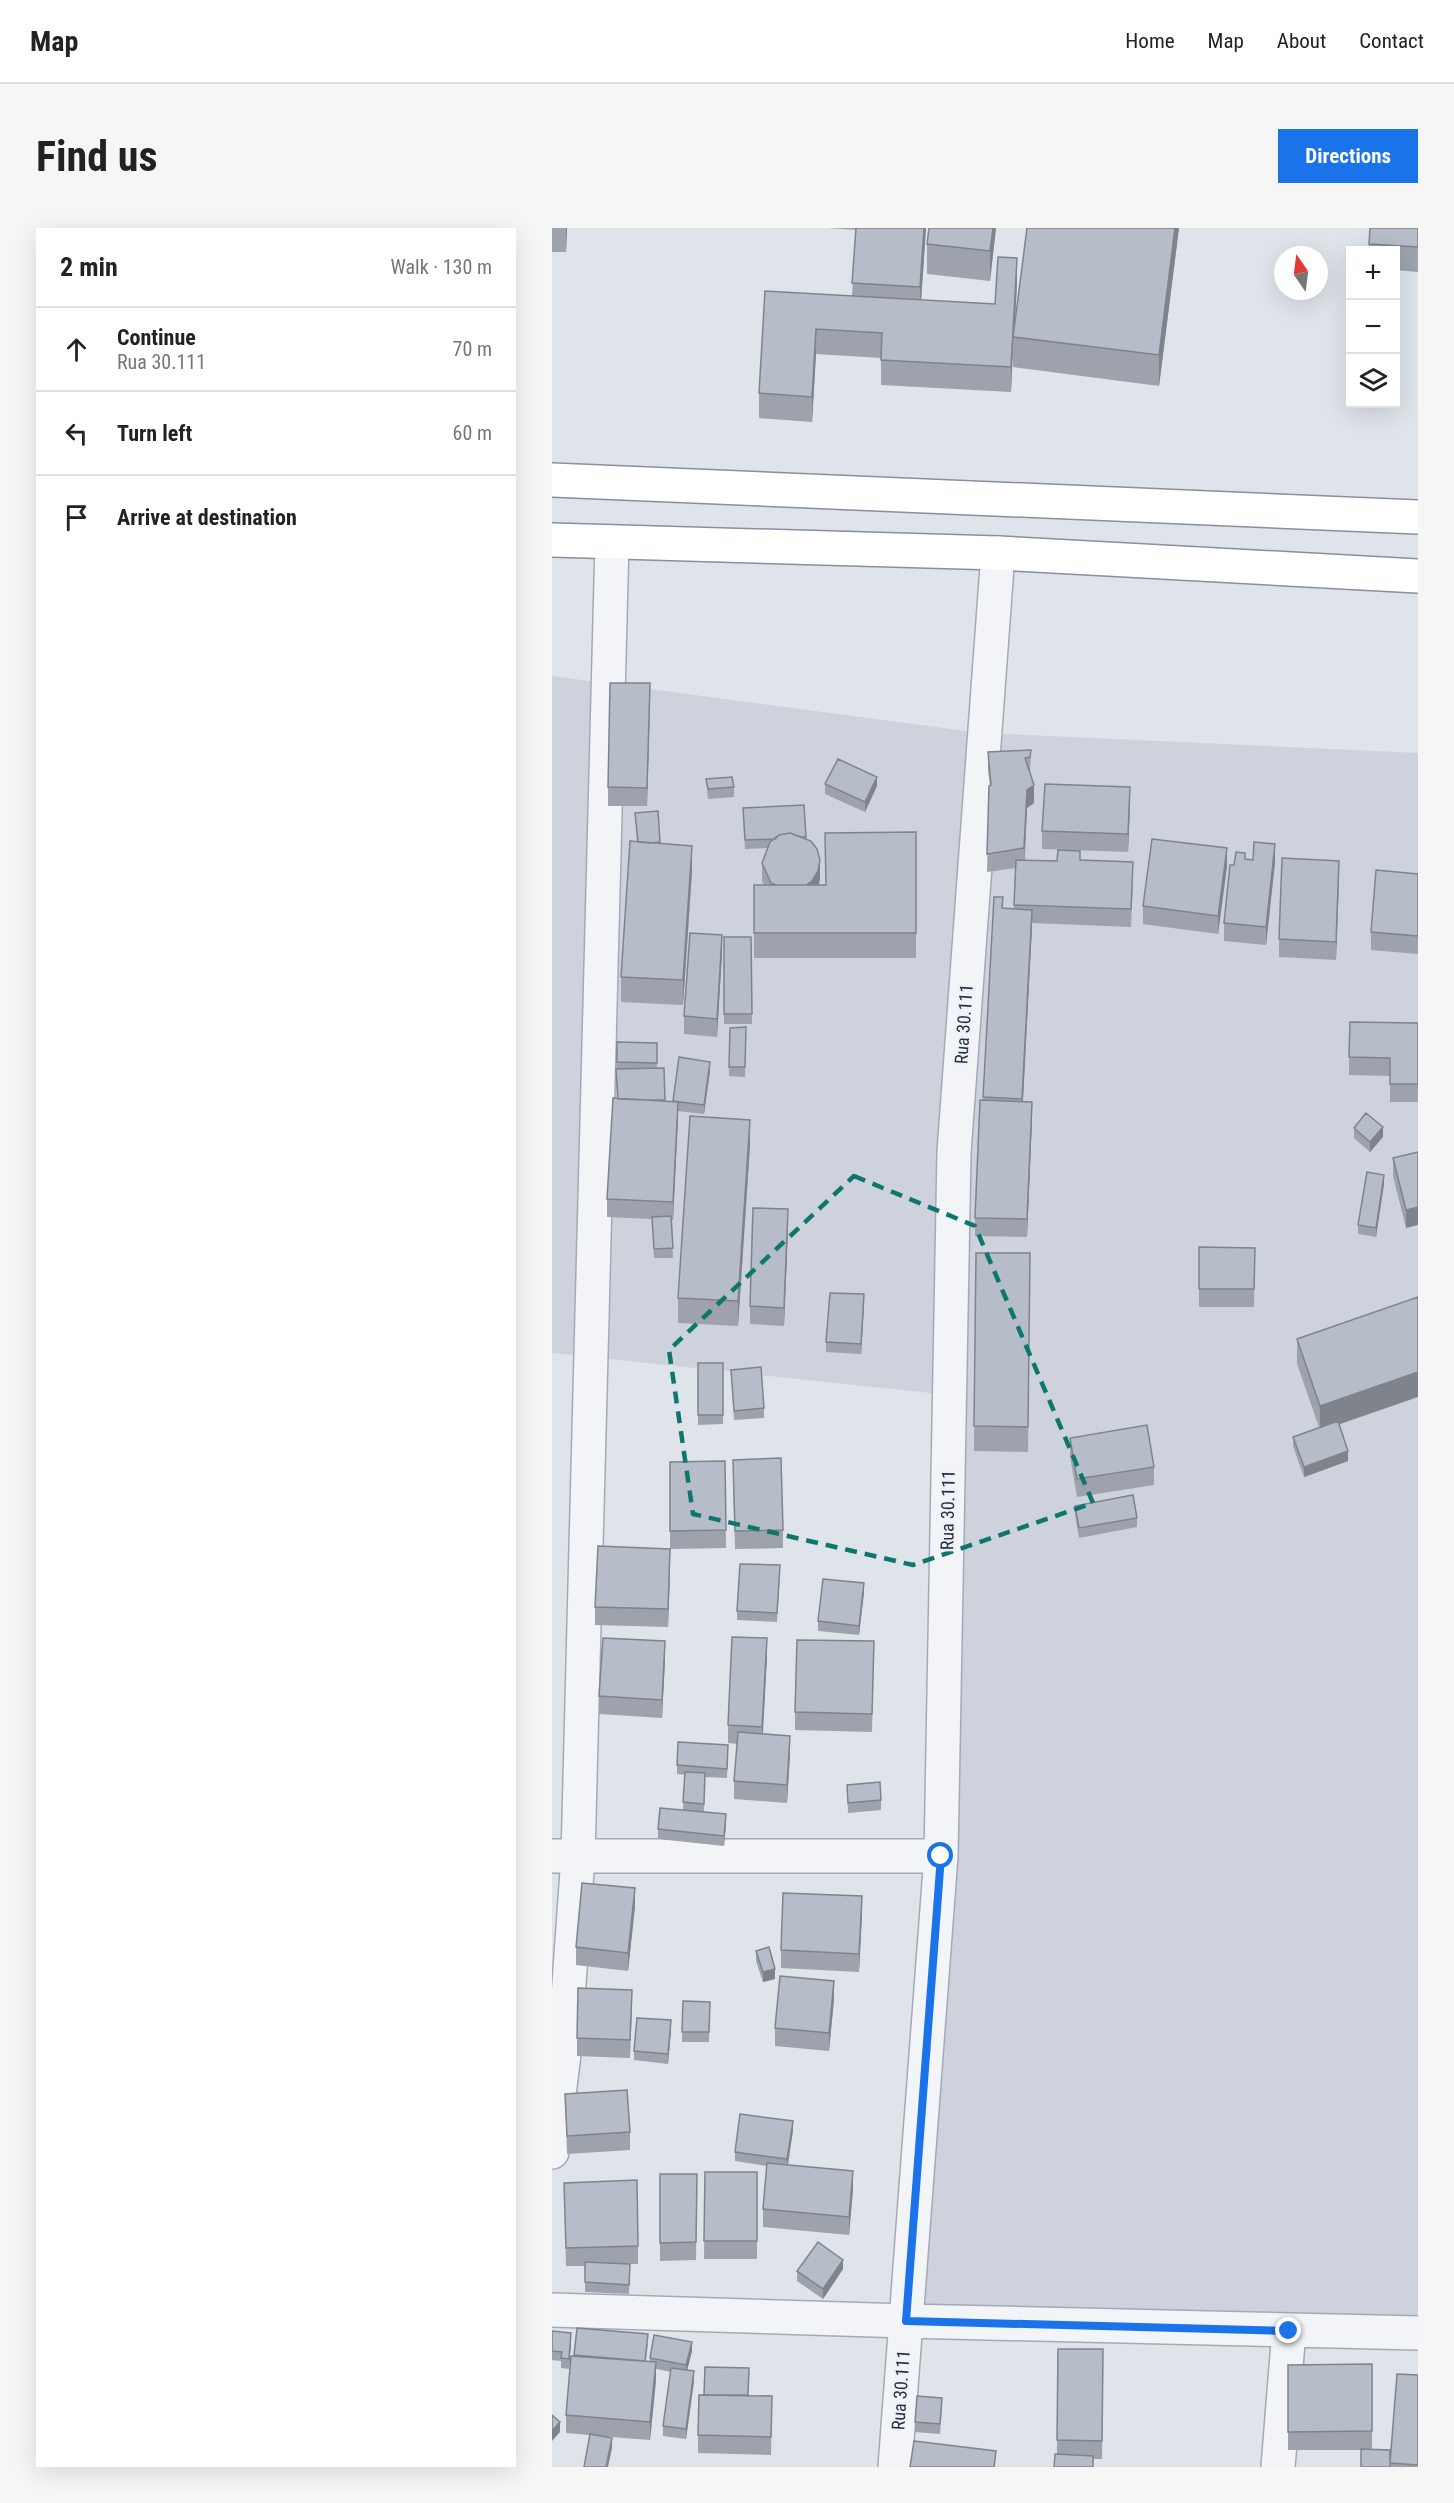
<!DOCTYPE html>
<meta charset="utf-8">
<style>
:root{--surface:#fff;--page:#f6f6f6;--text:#222;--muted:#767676;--line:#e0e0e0;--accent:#1a73e8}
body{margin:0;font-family:"Roboto Condensed",sans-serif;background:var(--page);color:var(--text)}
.controls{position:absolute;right:18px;top:18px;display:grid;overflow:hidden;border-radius:0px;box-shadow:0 6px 24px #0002}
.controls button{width:54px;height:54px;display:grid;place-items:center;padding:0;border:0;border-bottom:2px solid var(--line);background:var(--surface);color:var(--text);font:30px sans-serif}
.compass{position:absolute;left:722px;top:18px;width:54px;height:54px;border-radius:50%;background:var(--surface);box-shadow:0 6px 24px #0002;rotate:346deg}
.stop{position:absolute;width:18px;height:18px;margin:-14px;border:4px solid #1a73e8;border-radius:50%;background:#fff}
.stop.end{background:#1a73e8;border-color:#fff;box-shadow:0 2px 6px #0008}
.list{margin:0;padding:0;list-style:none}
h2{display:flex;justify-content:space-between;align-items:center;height:78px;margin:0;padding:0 24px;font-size:26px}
h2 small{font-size:20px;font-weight:400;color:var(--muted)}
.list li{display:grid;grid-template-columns:39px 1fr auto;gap:18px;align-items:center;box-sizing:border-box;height:84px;padding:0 24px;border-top:2px solid var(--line)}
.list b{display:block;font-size:22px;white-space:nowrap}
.list p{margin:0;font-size:20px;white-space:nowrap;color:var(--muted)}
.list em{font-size:20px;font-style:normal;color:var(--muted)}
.icon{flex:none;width:33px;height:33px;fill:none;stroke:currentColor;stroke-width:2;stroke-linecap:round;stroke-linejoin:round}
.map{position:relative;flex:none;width:866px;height:2239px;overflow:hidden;border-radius:0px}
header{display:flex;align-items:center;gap:36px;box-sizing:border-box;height:84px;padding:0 30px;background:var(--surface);border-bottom:2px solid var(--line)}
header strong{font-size:28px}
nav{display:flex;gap:33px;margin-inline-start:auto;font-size:21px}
.intro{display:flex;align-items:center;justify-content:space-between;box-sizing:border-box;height:144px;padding:0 36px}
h1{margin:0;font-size:42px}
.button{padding:15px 27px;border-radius:0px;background:var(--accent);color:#fff;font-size:21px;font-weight:700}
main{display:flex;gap:36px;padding:0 36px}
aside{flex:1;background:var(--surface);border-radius:0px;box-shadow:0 6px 24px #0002}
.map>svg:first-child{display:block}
</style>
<header>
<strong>Map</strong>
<nav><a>Home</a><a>Map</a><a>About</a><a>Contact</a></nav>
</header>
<div class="intro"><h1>Find us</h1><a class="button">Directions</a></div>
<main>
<aside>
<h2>2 min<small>Walk · 130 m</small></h2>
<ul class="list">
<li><svg class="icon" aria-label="ahead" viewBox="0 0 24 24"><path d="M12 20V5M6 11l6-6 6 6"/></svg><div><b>Continue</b><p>Rua 30.111</p></div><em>70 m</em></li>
<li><svg class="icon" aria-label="left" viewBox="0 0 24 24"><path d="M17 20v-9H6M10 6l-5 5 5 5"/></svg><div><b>Turn left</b></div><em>60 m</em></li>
<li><svg class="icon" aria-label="arrive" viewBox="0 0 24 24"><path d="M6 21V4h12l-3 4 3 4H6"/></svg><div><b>Arrive at destination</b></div></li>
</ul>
</aside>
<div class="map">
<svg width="866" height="2239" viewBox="0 0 866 2239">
<rect width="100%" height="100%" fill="#dfe3ea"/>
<!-- built -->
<path fill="#cdd2dc" d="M 0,448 L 429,505 L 866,525 L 866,2106 L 354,2089 L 398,1167 L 0,1125 Z"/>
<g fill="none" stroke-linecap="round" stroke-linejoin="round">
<!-- minor casing -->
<g stroke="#a4aab5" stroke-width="36">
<path id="minor" d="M 0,1628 L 389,1628
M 0,1924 L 12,1826 L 26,1629 L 60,314
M 0,2082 L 354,2093 L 866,2105
M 343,2239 L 389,1628 L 402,924 L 446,325
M 726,2239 L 737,2102"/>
</g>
<!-- trunk casing -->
<g stroke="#8590a2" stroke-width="36">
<path id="trunk" d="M 0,252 L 866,289
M 0,312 L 446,325 L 866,348"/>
</g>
<!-- minor -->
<use href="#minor" stroke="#f2f4f8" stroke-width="33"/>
<!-- trunk -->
<use href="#trunk" stroke="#fff" stroke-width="33"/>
</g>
<!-- wall -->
<path fill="#9da2ac" d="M 0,0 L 15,0 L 14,24 L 0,24 Z
M 276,0 L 374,0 L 369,72 L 443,76 L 465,55 L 463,95 L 475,0 L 627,0 L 607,158 L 461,139 L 461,127 L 459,164 L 329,157 L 329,130 L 264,126 L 260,194 L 207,190 L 207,165 L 213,63 L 300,68 L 304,2 Z
M 377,0 L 444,0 L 438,53 L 375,46 L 375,16 Z
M 866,0 L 866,44 L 843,42 L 843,22 L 817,22 L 817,16 Z
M 98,473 L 95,578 L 56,578 L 56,559 Z
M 479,522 L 478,546 L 482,575 L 475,580 L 473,632 L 528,632 L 581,652 L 579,699 L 480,695 L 471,874 L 480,892 L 475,1009 L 423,1008 L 423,990 L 431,872 L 442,669 L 451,680 L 462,681 L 463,640 L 435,644 L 437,558 L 438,558 L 436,542 L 436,524 Z
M 154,551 L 182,559 L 182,569 L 156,571 Z
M 273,556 L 325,558 L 313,584 L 273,566 Z
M 252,577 L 254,611 L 268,650 L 267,657 L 273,657 L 364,604 L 364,730 L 202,730 L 202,657 L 212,657 L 210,653 L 210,635 L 215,620 L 193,621 L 191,580 Z
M 578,577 L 576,624 L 490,621 L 490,603 Z
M 106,583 L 108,615 L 140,643 L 131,777 L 69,774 L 69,749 L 85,614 L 83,585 Z
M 693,631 L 723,634 L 714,717 L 672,713 L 672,695 L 682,637 Z
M 675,638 L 666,706 L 591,696 L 591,678 Z
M 866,646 L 866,726 L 819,722 L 819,704 Z
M 787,651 L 784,732 L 727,729 L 727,711 Z
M 172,709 L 199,709 L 200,796 L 172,796 Z
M 170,725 L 165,809 L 132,806 L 132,788 Z
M 866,795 L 866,874 L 838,874 L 838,848 L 797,847 L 797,829 Z
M 194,799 L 193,849 L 177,848 L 178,800 Z
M 65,814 L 105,815 L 105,840 L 112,840 L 113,873 L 121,873 L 158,843 L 152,886 L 126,883 L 121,992 L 119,992 L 121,1030 L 102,1030 L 100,991 L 55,989 L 55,971 L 65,871 L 64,851 Z
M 802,900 L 831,909 L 818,924 L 802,910 Z
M 198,917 L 186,1098 L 126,1095 L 126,1070 Z
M 866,924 L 854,1000 L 841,948 L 841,930 Z
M 832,956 L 824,1009 L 806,1006 L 806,997 Z
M 236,999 L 232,1098 L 198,1096 L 198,1078 Z
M 647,1019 L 703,1020 L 702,1079 L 647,1079 Z
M 424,1025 L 478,1025 L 476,1224 L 422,1223 Z
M 312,1076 L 309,1126 L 274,1124 L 274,1114 Z
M 745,1111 L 787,1196 L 796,1233 L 752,1249 L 741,1218 L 741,1209 L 767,1199 L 745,1136 Z
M 146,1135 L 171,1135 L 171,1196 L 146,1197 Z
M 179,1142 L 212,1180 L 212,1190 L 182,1192 Z
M 518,1210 L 602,1239 L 602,1257 L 525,1269 L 518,1228 Z
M 173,1233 L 174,1320 L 118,1321 L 118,1234 Z
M 181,1250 L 231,1302 L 231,1320 L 183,1321 Z
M 523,1278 L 585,1290 L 585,1299 L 527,1310 L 523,1287 Z
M 118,1339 L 116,1399 L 43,1397 L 43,1379 Z
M 228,1347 L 225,1394 L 185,1392 L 185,1383 Z
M 312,1364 L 307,1407 L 266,1403 L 266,1393 Z
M 322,1413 L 320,1504 L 243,1502 L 243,1484 Z
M 215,1428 L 211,1506 L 238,1526 L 235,1575 L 182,1571 L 182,1553 L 185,1516 L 176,1515 L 176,1497 Z
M 113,1431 L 110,1490 L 47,1486 L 47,1468 Z
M 176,1526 L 175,1550 L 153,1549 L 152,1584 L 174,1596 L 172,1618 L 106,1611 L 106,1601 L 131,1582 L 133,1547 L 125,1546 L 125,1537 Z
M 295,1557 L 329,1572 L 329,1582 L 296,1585 Z
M 83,1678 L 76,1743 L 24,1737 L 24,1719 Z
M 310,1686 L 307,1744 L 229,1740 L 229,1722 Z
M 204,1723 L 223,1751 L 211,1754 L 204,1733 Z
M 282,1771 L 277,1823 L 223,1818 L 223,1800 Z
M 131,1773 L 158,1774 L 157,1814 L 130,1814 Z
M 80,1780 L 78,1830 L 25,1828 L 25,1810 Z
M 119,1802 L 116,1836 L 82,1832 L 82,1823 Z
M 13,1866 L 78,1904 L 78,1922 L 15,1926 Z
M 241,1902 L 236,1937 L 301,1961 L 297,2007 L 211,1999 L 211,1981 L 215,1938 L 183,1933 L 183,1924 Z
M 153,1944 L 205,1944 L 205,2031 L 152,2031 Z
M 108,1946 L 145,1946 L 144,2032 L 108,2033 Z
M 12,1955 L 86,2018 L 86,2036 L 75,2036 L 78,2046 L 77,2066 L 33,2064 L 33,2038 L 14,2038 Z
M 291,2041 L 271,2071 L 245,2053 L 245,2043 Z
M 25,2100 L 96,2116 L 94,2133 L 98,2134 L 98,2130 L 140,2123 L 135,2142 L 142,2153 L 134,2211 L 111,2208 L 111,2198 L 119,2144 L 104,2141 L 104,2152 L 98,2212 L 46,2208 L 60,2220 L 37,2207 L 14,2205 L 14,2187 Z
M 0,2103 L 19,2114 L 17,2141 L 9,2140 L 9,2133 L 0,2132 Z
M 506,2121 L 551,2121 L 550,2231 L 541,2231 L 541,2239 L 505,2226 Z
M 820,2136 L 820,2221 L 838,2232 L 866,2147 L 866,2239 L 809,2239 L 809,2222 L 736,2222 L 736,2137 Z
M 196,2167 L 220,2168 L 219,2227 L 146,2225 L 146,2207 Z
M 390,2179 L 388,2206 L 363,2204 L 363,2194 Z"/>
<!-- shaded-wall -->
<path fill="#7f848c" d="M 14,0 L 15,0 L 14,24 Z
M 372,0 L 374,0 L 368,89 L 368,59 Z
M 441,0 L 444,0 L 438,53 L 438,23 Z
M 623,0 L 627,0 L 607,158 L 607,127 Z
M 465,30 L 465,55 L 462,109 L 461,109 L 459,164 L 459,139 Z
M 264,101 L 264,126 L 260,194 L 260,169 Z
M 98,455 L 98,473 L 95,578 L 95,560 Z
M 325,549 L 325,558 L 313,584 L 313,574 Z
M 482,557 L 482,575 L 475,580 L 472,638 L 475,562 Z
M 578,559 L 578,577 L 576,624 L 576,606 Z
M 723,616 L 723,634 L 714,717 L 714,699 Z
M 140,618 L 140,643 L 131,777 L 131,752 Z
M 675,620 L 675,638 L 666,706 L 666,688 Z
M 268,632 L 268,650 L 266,661 L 251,660 Z
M 787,633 L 787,651 L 784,732 L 784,714 Z
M 480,682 L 480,700 L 470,889 L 470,871 Z
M 170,707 L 170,725 L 165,809 L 165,791 Z
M 158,834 L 158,843 L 152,886 L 152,877 Z
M 126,874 L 126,892 L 121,992 L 121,974 Z
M 480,874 L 480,892 L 475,1009 L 475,991 Z
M 198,892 L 198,917 L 186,1098 L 186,1073 Z
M 831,899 L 831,909 L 818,924 L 818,914 Z
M 832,947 L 832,956 L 824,1009 L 824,1000 Z
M 866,979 L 866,997 L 854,1000 L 854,982 Z
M 236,981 L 236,999 L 232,1098 L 232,1080 Z
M 312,1066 L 312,1076 L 309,1126 L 309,1116 Z
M 866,1144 L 866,1169 L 768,1203 L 768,1178 Z
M 796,1223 L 796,1233 L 752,1249 L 752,1239 Z
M 118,1321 L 118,1339 L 116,1399 L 116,1381 Z
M 312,1355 L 312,1364 L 307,1407 L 307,1398 Z
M 215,1410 L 215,1428 L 210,1517 L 210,1499 Z
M 113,1413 L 113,1431 L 110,1490 L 110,1472 Z
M 238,1508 L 238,1526 L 235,1575 L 235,1557 Z
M 174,1586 L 174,1596 L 172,1618 L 172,1608 Z
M 83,1660 L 83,1678 L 76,1743 L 76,1725 Z
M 310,1668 L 310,1686 L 307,1744 L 307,1726 Z
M 223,1741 L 223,1751 L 211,1754 L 211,1744 Z
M 282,1753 L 282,1771 L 277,1823 L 277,1805 Z
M 119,1792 L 119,1802 L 116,1836 L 116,1826 Z
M 241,1893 L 241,1902 L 235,1941 L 235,1931 Z
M 301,1943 L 301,1961 L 297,2007 L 297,1989 Z
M 291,2032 L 291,2041 L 271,2071 L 271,2061 Z
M 19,2105 L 19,2114 L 17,2141 L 17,2131 Z
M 140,2114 L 140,2123 L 134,2147 L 134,2137 Z
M 104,2134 L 104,2152 L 98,2212 L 98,2194 Z
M 142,2143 L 142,2153 L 134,2211 L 134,2201 Z
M 8,2194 L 8,2204 L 0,2213 L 0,2203 Z
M 60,2210 L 60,2220 L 56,2239 L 54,2239 Z"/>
<!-- building -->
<path fill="#b6bcc8" stroke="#7f848c" stroke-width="1.5" d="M 304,0 L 372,0 L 368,59 L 300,55 Z
M 377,0 L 441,0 L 438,23 L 375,16 Z
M 475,0 L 623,0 L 607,127 L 461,109 Z
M 818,0 L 866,0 L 866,19 L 817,16 Z
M 446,29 L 465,30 L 459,139 L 329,132 L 330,105 L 264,101 L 260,169 L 207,165 L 213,63 L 443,76 Z
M 58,455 L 98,455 L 95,560 L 56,559 Z
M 479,522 L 478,529 L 473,530 L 482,557 L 475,562 L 472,620 L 435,626 L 437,558 L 439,557 L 436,524 Z
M 286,531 L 325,549 L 313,574 L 273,556 Z
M 180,549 L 182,559 L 156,561 L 154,551 Z
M 493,556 L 578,559 L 576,606 L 490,603 Z
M 252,577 L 254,609 L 249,609 L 238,605 L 227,607 L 223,611 L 193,612 L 191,580 Z
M 106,583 L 108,614 L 98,615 L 86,614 L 83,585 Z
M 364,604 L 364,705 L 202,705 L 202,657 L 274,657 L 273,605 Z
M 238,605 L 259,613 L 265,621 L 268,632 L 266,643 L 260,653 L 254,657 L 224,657 L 219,655 L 210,635 L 218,614 L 227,607 Z
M 600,611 L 675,620 L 666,688 L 591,678 Z
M 78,613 L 140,618 L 131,752 L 69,749 Z
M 702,614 L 723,616 L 714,699 L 672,695 L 678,637 L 682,637 L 684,624 L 693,625 L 693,631 L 701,632 Z
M 506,622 L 528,623 L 528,632 L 581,634 L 579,681 L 462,677 L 464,632 L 505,633 Z
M 730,630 L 787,633 L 784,714 L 727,711 Z
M 824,642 L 866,646 L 866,708 L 819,704 Z
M 442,669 L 451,669 L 450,680 L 480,682 L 470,871 L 431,869 Z
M 138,705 L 170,707 L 165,791 L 132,788 Z
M 172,709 L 199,709 L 200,786 L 172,786 Z
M 798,794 L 866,795 L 866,856 L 838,856 L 838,830 L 797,829 Z
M 194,799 L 193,839 L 177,839 L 178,800 Z
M 65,814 L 105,815 L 105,835 L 65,834 Z
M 127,829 L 158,834 L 152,877 L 121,873 Z
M 112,840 L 113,872 L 96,872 L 66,871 L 64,841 Z
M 61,870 L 126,874 L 121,974 L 55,971 Z
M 428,872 L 480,874 L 475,991 L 423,990 Z
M 814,885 L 831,899 L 818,914 L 802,900 Z
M 138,888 L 198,892 L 186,1073 L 126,1070 Z
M 866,924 L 866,979 L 854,982 L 841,930 Z
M 815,944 L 832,947 L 824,1000 L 806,997 Z
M 201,980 L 236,981 L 232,1080 L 198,1078 Z
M 119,988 L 121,1020 L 102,1021 L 100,989 Z
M 647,1019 L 703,1020 L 702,1061 L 647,1061 Z
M 424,1025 L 478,1025 L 476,1199 L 422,1198 Z
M 278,1065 L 312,1066 L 309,1116 L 274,1114 Z
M 866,1069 L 866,1144 L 768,1178 L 745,1111 Z
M 146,1135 L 171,1135 L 171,1187 L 146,1187 Z
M 209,1139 L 212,1180 L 182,1183 L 179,1142 Z
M 786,1193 L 796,1223 L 752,1239 L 741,1209 Z
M 595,1197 L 602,1239 L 525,1251 L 518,1210 Z
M 229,1230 L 231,1302 L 183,1303 L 181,1232 Z
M 173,1233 L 174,1302 L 118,1303 L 118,1234 Z
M 581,1267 L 585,1290 L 527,1300 L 523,1278 Z
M 46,1318 L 118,1321 L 116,1381 L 43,1379 Z
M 188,1336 L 228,1337 L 225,1385 L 185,1383 Z
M 271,1351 L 312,1355 L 307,1398 L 266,1393 Z
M 180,1409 L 215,1410 L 210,1499 L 176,1497 Z
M 51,1410 L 113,1413 L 110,1472 L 47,1468 Z
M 245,1412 L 322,1413 L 320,1486 L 243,1484 Z
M 186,1504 L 238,1508 L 235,1557 L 182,1553 Z
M 126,1514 L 176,1517 L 175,1541 L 125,1537 Z
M 133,1544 L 153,1545 L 152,1576 L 131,1574 Z
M 328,1554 L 329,1572 L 296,1575 L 295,1557 Z
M 108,1580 L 174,1586 L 172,1608 L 106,1601 Z
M 30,1655 L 83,1660 L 76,1725 L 24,1719 Z
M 231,1665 L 310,1668 L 307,1726 L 229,1722 Z
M 217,1719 L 223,1741 L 211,1744 L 204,1723 Z
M 228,1748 L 282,1753 L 277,1805 L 223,1800 Z
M 26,1760 L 80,1762 L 78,1812 L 25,1810 Z
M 131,1773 L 158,1774 L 157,1804 L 130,1804 Z
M 85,1790 L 119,1792 L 116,1826 L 82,1823 Z
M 75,1862 L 78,1904 L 15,1908 L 13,1866 Z
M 188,1886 L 241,1893 L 235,1931 L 183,1924 Z
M 215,1935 L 301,1943 L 297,1989 L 211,1981 Z
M 153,1944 L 205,1944 L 205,2013 L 152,2013 Z
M 108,1946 L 145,1946 L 144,2014 L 108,2015 Z
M 85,1952 L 86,2018 L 14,2020 L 12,1955 Z
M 266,2014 L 291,2032 L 271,2061 L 245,2043 Z
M 33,2034 L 78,2036 L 77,2057 L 33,2054 Z
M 25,2100 L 96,2106 L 93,2133 L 22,2127 Z
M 0,2103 L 19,2105 L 17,2131 L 9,2130 L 10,2124 L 0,2123 Z
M 102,2107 L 140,2114 L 134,2137 L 98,2130 Z
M 506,2121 L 551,2121 L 550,2213 L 505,2212 Z
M 19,2128 L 104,2134 L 98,2194 L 14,2187 Z
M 820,2136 L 820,2203 L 736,2204 L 736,2137 Z
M 153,2139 L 197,2140 L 196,2167 L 152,2167 Z
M 119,2140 L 142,2143 L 134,2201 L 111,2198 Z
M 845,2146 L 866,2147 L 866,2237 L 838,2235 Z
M 147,2167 L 220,2168 L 219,2209 L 146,2207 Z
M 365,2168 L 390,2170 L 388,2196 L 363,2194 Z
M 0,2187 L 8,2194 L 0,2203 Z
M 38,2206 L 60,2210 L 54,2239 L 32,2239 Z
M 362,2213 L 444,2223 L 442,2239 L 358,2239 Z
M 809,2221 L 838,2222 L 838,2239 L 809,2239 Z
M 503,2226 L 541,2228 L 541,2239 L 502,2239 Z"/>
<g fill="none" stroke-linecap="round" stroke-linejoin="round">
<!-- route -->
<path stroke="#1a73e8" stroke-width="8" d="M 389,1628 L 354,2093 L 737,2103"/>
</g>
<!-- marked area -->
<path fill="none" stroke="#0f766e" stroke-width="4.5" stroke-dasharray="12 8" stroke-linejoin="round" d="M 302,948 L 423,998 L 541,1275 L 361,1337 L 141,1286 L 117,1122 Z"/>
<g text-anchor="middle" stroke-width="5" stroke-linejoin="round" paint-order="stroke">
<!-- street labels -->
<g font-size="18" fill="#263043" stroke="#eff2f7">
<text transform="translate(412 796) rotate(-86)" y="6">Rua 30.111</text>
<text transform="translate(396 1282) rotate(-89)" y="6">Rua 30.111</text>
<text transform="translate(349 2162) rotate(-86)" y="6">Rua 30.111</text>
</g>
</g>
</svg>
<div class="controls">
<button>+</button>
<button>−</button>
<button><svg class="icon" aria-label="layers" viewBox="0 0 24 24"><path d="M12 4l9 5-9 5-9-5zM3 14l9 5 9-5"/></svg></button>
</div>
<svg class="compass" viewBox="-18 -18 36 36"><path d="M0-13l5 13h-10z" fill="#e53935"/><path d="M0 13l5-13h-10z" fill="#767676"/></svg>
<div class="stop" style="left:389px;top:1628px"></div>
<div class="stop end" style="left:737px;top:2103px"></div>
</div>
</main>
